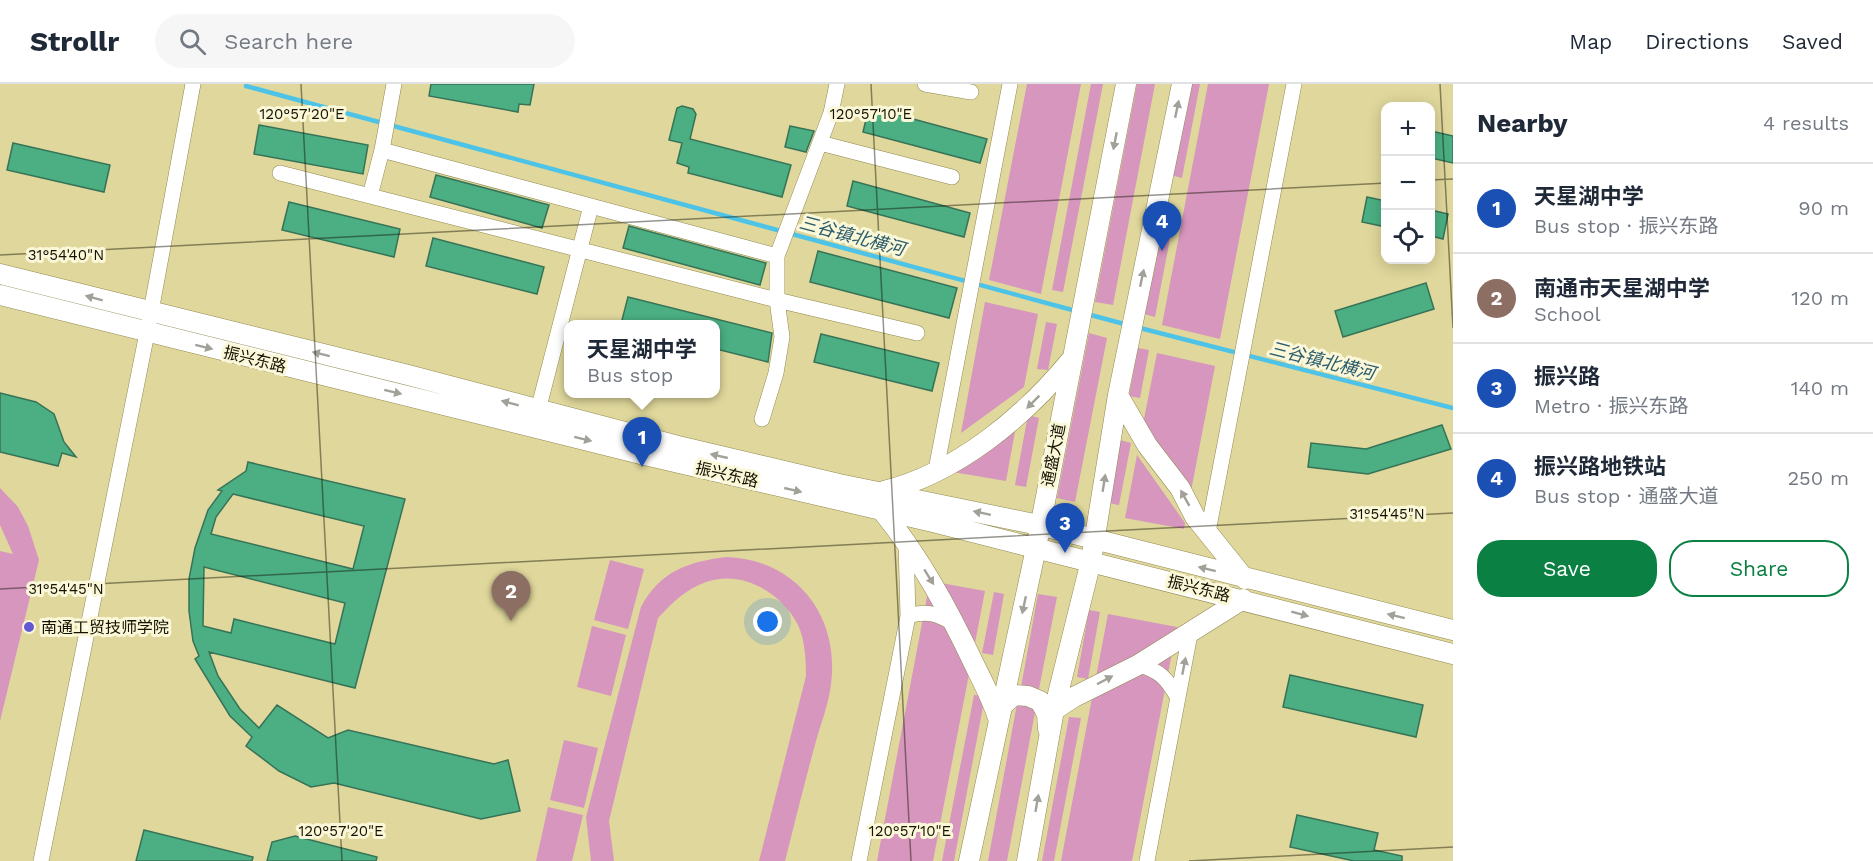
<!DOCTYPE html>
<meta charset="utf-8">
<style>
:root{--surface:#fff;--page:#f6f6f7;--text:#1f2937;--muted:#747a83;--line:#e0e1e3;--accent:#0b8043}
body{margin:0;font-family:"Work Sans","Noto Sans SC",sans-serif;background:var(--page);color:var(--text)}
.controls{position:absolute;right:18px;top:18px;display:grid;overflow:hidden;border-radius:12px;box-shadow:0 3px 15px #0003}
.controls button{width:54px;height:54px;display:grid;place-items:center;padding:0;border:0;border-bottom:2px solid var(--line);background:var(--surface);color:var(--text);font:30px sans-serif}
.you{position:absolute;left:768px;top:538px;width:21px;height:21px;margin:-15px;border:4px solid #fff;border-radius:50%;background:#1a73e8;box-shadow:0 0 0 9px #1a73e833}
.badge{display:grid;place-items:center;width:39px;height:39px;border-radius:50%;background:var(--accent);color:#fff;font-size:20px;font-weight:700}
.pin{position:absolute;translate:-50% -50px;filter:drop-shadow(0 2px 3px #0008)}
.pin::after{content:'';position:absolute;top:32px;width:21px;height:18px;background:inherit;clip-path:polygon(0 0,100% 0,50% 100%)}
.popup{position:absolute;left:564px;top:236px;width:156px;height:78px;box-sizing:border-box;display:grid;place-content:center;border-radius:12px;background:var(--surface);filter:drop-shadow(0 2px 4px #0005);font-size:20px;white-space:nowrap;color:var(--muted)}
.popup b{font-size:22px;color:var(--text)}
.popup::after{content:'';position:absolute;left:50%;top:100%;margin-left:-12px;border:12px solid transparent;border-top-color:var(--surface)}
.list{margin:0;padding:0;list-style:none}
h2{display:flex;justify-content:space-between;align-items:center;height:78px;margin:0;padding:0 24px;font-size:26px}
h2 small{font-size:20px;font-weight:400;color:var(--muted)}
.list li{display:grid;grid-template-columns:39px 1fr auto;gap:18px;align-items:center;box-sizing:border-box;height:90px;padding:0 24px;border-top:2px solid var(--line)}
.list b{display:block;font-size:22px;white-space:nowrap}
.list p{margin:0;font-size:20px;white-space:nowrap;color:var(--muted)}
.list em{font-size:20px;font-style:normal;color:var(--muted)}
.actions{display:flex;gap:12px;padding:18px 24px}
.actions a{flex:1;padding:14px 0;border:2px solid var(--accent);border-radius:24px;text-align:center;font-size:21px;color:var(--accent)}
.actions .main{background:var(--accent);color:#fff}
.icon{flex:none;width:33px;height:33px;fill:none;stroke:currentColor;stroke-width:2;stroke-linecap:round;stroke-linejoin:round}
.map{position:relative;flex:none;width:1453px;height:777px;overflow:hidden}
header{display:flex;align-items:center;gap:36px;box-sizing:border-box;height:84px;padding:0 30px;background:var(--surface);border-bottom:2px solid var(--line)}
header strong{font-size:28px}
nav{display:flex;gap:33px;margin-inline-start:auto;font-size:21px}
.search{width:420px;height:54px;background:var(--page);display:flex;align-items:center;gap:15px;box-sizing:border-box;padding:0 21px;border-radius:33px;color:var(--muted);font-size:22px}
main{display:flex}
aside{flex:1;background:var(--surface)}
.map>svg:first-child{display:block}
</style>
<header>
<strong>Strollr</strong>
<div class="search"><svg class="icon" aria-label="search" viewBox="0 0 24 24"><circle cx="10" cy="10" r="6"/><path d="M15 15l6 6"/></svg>Search here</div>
<nav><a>Map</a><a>Directions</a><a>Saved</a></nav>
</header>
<main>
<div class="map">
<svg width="1453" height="777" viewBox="0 0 1453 777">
<rect width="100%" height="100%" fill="#dfd79b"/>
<!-- green -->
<path fill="#d696be" d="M 1027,0 L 1081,0 L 1041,210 L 989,196 Z
M 1091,0 L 1103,0 L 1063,208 L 1052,206 Z
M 1137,0 L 1155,0 L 1113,221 L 1095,218 Z
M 1188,0 L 1200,0 L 1182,94 L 1171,91 Z
M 1208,0 L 1269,0 L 1220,255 L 1162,241 Z
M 1162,137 L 1173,139 L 1155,233 L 1144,230 Z
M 985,218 L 1038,230 L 1024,303 L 961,349 Z
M 1046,238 L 1057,240 L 1048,286 L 1037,285 Z
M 1089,249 L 1107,254 L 1075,418 L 1057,414 Z
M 1138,264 L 1149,266 L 1140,314 L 1129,312 Z
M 1157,269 L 1215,282 L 1191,407 L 1143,340 Z
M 1028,331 L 1039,334 L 1026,403 L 1015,401 Z
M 1016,342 L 1006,397 L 953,388 Z
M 1120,356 L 1131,359 L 1119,421 L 1108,419 Z
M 1137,371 L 1185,439 L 1184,445 L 1125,434 Z
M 0,404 L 18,423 L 28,442 L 39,476 L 0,637 L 0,467 L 13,470 L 0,441 Z
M 726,473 C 795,475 840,531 831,600 C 829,619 821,639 816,657 C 805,697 795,737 785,777 L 759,777 L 806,592 C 806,576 805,556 798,541 C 782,509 742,485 706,498 C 686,505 672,519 658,534 L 609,737 L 614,777 L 591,777 L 586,733 L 641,523 C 660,487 688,478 726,473 Z
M 610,476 L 644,485 L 628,545 L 594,536 Z
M 930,497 L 985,507 L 933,777 L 877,777 Z
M 994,508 L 1004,510 L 993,571 L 982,569 Z
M 1038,510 L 1057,513 L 1039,605 L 1021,603 Z
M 1089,526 L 1100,528 L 1088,595 L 1077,593 Z
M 1108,530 L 1177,543 L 1132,777 L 1061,777 Z
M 592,542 L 626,551 L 611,612 L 577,603 Z
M 974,611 L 985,612 L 954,777 L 942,777 Z
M 1017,620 L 1036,623 L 1007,777 L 988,777 Z
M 1069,633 L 1081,634 L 1054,777 L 1042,777 Z
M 564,656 L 598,664 L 584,724 L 550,716 Z
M 548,723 L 583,731 L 572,777 L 536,777 Z"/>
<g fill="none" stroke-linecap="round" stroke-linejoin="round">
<!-- stream -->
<path stroke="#4cc3e7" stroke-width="4.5" d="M 246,2 L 1076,227
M 1087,230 L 1128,241
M 1136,243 L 1453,324"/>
</g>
<!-- building -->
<path fill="#4baf83" stroke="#377357" stroke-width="1.5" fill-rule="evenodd" d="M 431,0 L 534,0 L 530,21 L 519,20 L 518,28 L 429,12 Z
M 682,22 L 693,25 L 696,30 L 690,55 L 791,81 L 782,113 L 688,89 L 689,83 L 677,79 L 682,59 L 669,56 L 677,24 Z
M 869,23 L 987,55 L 980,79 L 863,48 Z
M 259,41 L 368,61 L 363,90 L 254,70 Z
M 790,42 L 814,47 L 806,68 L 785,63 Z
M 1431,47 L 1453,52 L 1453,79 L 1431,74 Z
M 13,59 L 110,81 L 104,108 L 7,86 Z
M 436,91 L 549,121 L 542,144 L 430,113 Z
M 853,97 L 970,129 L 964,153 L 847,122 Z
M 1367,113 L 1386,117 L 1386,143 L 1362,138 Z
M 289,118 L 400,145 L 394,173 L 282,146 Z
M 1431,126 L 1448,130 L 1443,155 L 1431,152 Z
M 629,142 L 766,179 L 760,201 L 623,164 Z
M 433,154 L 544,183 L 537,210 L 426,182 Z
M 818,167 L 957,204 L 949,234 L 810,198 Z
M 1426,199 L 1434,225 L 1343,253 L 1335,227 Z
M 628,213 L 772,249 L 768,278 L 716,265 L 716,240 L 621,240 Z
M 821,250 L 939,279 L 932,307 L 814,278 Z
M 0,309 L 36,318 L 54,330 L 64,358 L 76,373 L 62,369 L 58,382 L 0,368 Z
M 1442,341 L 1451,365 L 1368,390 L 1308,383 L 1311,359 L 1366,365 Z
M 248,378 L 405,415 L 355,604 L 209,568 L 218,592 L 240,625 L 259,644 L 277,621 L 328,654 L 348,646 L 494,680 L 508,676 L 520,727 L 481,735 L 334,699 L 311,703 L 279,687 L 246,662 L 252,653 L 230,632 L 195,575 L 199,572 L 193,557 L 189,527 L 189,495 L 195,464 L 208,426 L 222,407 L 218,406 L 246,387 ZM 233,410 L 364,442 L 353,485 L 211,450 L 216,433 ZM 204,483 L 345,519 L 335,560 L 234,535 L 231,549 L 203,542 Z
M 1290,591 L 1423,621 L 1416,653 L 1283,623 Z
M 1297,731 L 1378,749 L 1374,766 L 1402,772 L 1402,777 L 1354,777 L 1290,763 Z
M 144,746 L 253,773 L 252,777 L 136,777 Z
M 295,752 L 377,773 L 376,777 L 267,777 L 272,758 Z"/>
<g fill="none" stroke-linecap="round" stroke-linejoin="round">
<!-- minor casing -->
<g stroke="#918950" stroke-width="16">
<path id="minor" d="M 394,0 L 382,66 L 777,172 L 831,29 L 837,0
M 925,0 L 971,8
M 820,59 L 952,93
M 280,89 L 777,216 L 917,249
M 370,112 L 382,66
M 536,334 L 591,122
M 762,335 L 776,289 L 782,253 L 777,216 L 777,172
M 936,386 L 1010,0
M 1208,448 L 1294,0
M 908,532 C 928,526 937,530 955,540
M 1138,581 C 1160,586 1167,595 1178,614
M 41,777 L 147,249 L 193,0
M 859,777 L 908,532 L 906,459
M 1147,777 L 1190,550"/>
</g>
<!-- major casing -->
<g stroke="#918950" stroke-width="21">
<path id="major" d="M 0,190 L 408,291 L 678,362 L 839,400 L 1039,441 L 1453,546
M 0,211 L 645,371 L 933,438 L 1453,570
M 1118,311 L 1147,361 L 1180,404 L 1195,433 L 1245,495
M 884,407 C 957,389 1024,333 1071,276
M 883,428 C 921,475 949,527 975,582 C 984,600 993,617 999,637
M 1002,622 L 1014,611 L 1028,612 L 1040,617 L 1047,630 L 1048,645
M 1054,626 L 1074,613 L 1138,581 L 1243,515
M 969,777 L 1036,464 L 1126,0
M 1027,777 L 1054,626 L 1091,477 L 1118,311 L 1182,0"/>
</g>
<!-- minor -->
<use href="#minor" stroke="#fff" stroke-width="15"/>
<!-- major -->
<use href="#major" stroke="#fff" stroke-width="20"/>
</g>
<!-- one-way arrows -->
<defs><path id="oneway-solid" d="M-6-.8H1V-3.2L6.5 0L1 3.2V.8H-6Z" transform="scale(1.5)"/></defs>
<g fill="#a1a099">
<use href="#oneway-solid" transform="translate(1177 25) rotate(-78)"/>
<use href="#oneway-solid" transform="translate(1115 57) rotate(101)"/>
<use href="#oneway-solid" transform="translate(1142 194) rotate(-78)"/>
<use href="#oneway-solid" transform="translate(94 214) rotate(-165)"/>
<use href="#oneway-solid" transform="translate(204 263) rotate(14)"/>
<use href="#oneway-solid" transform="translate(321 270) rotate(-166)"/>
<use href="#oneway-solid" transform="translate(393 308) rotate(14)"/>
<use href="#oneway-solid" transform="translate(1033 318) rotate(135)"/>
<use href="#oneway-solid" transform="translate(510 319) rotate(-165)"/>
<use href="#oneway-solid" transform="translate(583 355) rotate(14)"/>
<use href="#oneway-solid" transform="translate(719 372) rotate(-167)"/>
<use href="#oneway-solid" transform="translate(1104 399) rotate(-81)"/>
<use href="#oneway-solid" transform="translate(793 406) rotate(13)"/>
<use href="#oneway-solid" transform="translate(1185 414) rotate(-119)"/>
<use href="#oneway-solid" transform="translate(982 429) rotate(-168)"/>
<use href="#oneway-solid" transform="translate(1207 485) rotate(-166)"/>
<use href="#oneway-solid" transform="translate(929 493) rotate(58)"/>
<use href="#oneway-solid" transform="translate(1024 521) rotate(102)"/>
<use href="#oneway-solid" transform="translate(1300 530) rotate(15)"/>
<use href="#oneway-solid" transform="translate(1396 532) rotate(-166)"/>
<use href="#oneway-solid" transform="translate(1184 582) rotate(-79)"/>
<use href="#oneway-solid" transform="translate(1105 596) rotate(-28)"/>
<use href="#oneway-solid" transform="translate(1037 719) rotate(-80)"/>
</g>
<!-- ticks -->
<path fill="none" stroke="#151200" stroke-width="1.5" stroke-opacity="0.45" d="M 301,0 L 342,777M 871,0 L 911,777M 1440,0 L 1453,244M 1430,96 L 1453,95M 0,171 L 1386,99M 0,505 L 1453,429M 1189,777 L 1453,763"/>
<!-- markers -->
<circle fill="#6259d2" stroke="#fbf7d9" stroke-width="2" cx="29" cy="543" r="6"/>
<g text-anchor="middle" stroke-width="6" stroke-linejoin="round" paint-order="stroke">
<!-- street labels -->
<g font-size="16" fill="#151200" stroke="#fbf7d9">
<text transform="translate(255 275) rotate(14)" y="6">振兴东路</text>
<text transform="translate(1053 371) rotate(-79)" y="6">通盛大道</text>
<text transform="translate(727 390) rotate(13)" y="6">振兴东路</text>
<text transform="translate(1199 504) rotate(14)" y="6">振兴东路</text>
</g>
<!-- poi labels -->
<g font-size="16" fill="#151200" stroke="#fbf7d9" text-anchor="start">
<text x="41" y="549">南通工贸技师学院</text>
</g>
<!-- water labels -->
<g font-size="18" font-style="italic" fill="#2c5d6c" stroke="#fbf7d9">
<text transform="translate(852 152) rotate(15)" y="6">三谷镇北横河</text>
<text transform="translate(1322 277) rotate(14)" y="6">三谷镇北横河</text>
</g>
</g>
<g font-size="15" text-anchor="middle" fill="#151200" stroke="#fbf7d9" stroke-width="6" stroke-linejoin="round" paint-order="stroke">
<text x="302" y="35">120°57'20"E</text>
<text x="871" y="35">120°57'10"E</text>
<text x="66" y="176">31°54'40"N</text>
<text x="1387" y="435">31°54'45"N</text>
<text x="66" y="510">31°54'45"N</text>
<text x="341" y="752">120°57'20"E</text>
<text x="910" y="752">120°57'10"E</text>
</g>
</svg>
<div class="controls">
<button>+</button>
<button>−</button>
<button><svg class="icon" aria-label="locate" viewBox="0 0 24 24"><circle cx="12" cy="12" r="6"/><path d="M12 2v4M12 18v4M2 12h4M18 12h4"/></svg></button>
</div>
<div class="you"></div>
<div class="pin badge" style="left:642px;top:383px;background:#1a4fb4">1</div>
<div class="popup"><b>天星湖中学</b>Bus stop</div>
<div class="pin badge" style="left:511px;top:537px;background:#8d6e63">2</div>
<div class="pin badge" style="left:1065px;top:469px;background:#1a4fb4">3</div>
<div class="pin badge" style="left:1162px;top:167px;background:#1a4fb4">4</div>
</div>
<aside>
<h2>Nearby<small>4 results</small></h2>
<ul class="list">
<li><span class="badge" style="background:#1a4fb4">1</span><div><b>天星湖中学</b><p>Bus stop · 振兴东路</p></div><em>90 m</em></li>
<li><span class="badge" style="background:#8d6e63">2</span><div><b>南通市天星湖中学</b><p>School</p></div><em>120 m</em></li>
<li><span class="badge" style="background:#1a4fb4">3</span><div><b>振兴路</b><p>Metro · 振兴东路</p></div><em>140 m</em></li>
<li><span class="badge" style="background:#1a4fb4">4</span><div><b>振兴路地铁站</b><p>Bus stop · 通盛大道</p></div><em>250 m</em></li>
</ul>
<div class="actions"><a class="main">Save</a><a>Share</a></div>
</aside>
</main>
